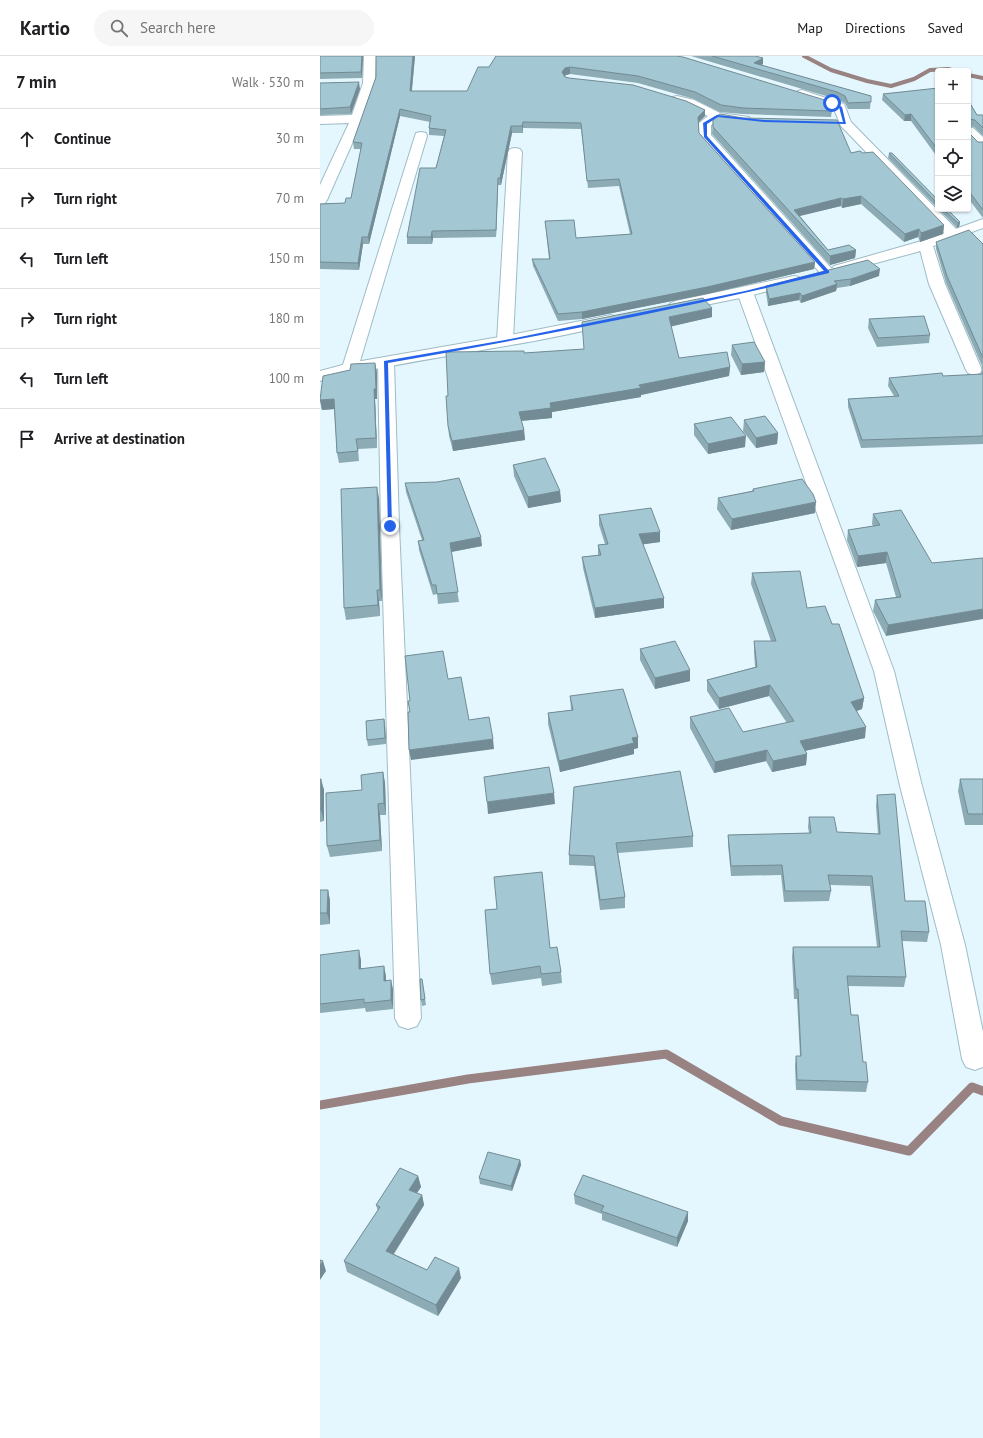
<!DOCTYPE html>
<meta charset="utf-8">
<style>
:root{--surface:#fff;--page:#f6f6f6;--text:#202124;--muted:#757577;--line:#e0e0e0}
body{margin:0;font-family:"PT Sans",sans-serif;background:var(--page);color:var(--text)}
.controls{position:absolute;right:12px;top:12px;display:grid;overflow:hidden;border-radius:4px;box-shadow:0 1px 3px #0004}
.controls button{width:36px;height:36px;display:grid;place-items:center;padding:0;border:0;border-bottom:1px solid var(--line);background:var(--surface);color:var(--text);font:20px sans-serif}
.stop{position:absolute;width:12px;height:12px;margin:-9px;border:3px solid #2563eb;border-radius:50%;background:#fff}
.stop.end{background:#2563eb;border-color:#fff;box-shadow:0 1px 4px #0008}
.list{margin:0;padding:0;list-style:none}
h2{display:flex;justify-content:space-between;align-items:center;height:52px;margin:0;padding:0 16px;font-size:17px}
h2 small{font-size:13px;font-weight:400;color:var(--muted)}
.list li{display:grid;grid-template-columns:26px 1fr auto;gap:12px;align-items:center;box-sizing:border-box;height:60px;padding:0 16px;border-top:1px solid var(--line)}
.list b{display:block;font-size:15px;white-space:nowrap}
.list em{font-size:13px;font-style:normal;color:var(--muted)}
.icon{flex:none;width:22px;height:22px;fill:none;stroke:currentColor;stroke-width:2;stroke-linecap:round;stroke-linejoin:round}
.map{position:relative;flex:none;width:663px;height:1382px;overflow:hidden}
header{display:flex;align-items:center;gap:24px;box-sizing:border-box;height:56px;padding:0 20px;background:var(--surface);border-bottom:1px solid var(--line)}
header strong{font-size:19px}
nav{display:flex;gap:22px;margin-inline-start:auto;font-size:14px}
.search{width:280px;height:36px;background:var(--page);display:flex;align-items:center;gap:10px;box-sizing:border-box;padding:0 14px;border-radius:22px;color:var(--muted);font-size:15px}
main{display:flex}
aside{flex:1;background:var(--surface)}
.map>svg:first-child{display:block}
</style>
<header>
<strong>Kartio</strong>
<div class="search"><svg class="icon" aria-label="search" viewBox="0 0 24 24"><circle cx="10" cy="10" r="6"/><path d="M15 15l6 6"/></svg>Search here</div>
<nav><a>Map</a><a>Directions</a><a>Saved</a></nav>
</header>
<main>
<aside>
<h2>7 min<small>Walk · 530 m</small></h2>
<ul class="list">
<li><svg class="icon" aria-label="ahead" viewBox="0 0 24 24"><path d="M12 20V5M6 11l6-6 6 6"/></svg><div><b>Continue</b></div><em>30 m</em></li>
<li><svg class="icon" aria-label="right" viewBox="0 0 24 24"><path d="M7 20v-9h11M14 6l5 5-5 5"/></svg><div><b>Turn right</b></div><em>70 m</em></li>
<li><svg class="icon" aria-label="left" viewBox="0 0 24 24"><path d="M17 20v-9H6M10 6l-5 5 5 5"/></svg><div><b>Turn left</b></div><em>150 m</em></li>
<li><svg class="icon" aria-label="right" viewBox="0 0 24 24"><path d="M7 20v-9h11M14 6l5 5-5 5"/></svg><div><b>Turn right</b></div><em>180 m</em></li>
<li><svg class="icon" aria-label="left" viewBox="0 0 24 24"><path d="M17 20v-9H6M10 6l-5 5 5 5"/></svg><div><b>Turn left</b></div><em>100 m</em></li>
<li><svg class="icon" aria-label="arrive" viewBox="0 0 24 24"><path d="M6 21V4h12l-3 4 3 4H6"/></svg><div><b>Arrive at destination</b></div></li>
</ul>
</aside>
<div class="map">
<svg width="663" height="1382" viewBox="0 0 663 1382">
<rect width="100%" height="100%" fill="#e5f7fe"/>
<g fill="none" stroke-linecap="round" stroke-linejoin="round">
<!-- stream-far1 -->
<path stroke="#988282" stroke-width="4" d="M 484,0 L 511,14 L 547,25 L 571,30 L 594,23 L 610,14 L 628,13 L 635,15
M 648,19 L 663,22"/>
<!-- stream -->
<path stroke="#988282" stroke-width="9" d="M 0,1049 L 148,1023 L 346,998 L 461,1065 L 589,1095 L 652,1031 L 663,1035"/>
<!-- street casing -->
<g stroke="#9ebcc6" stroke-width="2">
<path id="street" d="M 44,0 L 56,0 L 55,27 L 43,63 L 7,144 L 5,147 L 0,148 L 0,129 L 29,67 L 0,68 L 0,60 L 32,59 L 43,27 Z
M 482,34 L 524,48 L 531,66 L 640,177 L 642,180 L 640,183 L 635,184 L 630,183 L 521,70 L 514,53 L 478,41 L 476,38 L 478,35 Z
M 357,40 L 374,44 L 400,57 L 429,61 L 431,64 L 429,67 C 415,70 406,60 391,69 L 391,79 L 512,213 L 514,216 L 512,219 L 507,220 L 502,219 L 380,83 L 379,80 L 379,67 L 388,60 L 366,50 L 353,47 L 351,44 L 353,41 Z
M 648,71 L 653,72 L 663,81 L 663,92 L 658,91 L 648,82 Z
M 101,76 L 106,77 L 107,80 L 38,312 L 36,315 L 30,317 L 24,315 L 22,312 L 95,80 L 96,77 Z
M 195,92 L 200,93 L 202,96 L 193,285 L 191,288 L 185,290 L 179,288 L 177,285 L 188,96 L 190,93 Z
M 606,186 L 611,187 L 613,190 L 625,228 L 662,314 L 660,317 L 654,319 L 648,317 L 646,314 L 609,228 L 599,190 L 601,187 Z
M 425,231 L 430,233 L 433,236 L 574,615 L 602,730 L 645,889 L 663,976 L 663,1011 L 655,1014 L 646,1011 L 642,1003 L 621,889 L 580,730 L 554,615 L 417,236 L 420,233 Z
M 66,301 L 72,303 L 74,306 L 79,470 L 101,962 L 97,970 L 88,973 L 79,970 L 75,962 L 61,470 L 58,306 L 60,303 Z"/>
</g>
<!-- secondary casing -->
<g stroke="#9ebcc6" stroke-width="2">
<path id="secondary" d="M 663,163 L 663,172 L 597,196 L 519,217 L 514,216 L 512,213 L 514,210 L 605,184 Z
M 474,220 L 479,221 L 481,224 L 479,227 L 425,241 L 356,255 L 351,253 L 348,250 L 351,247 L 356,245 Z
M 291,259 L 297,261 L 299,264 L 297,267 C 199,292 98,301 0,325 L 0,315 L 30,307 L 185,280 Z"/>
</g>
<!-- street -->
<use href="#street" fill="#fff" fill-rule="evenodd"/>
<!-- secondary -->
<use href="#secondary" fill="#fff" fill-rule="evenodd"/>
</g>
<!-- wall -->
<path fill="#8cabb5" d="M 0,0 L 43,0 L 42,22 L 0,23 Z
M 56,0 L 95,0 L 92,35 L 147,35 L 169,11 L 176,0 L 511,47 L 511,53 L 512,55 L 511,61 L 423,58 L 400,56 L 374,43 L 318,27 L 250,18 L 246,19 L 244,20 L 249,22 L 385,54 L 385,60 L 378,66 L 379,77 L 495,206 L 494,213 L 387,238 L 262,263 L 238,265 L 213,210 L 212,203 L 229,203 L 225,165 L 256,182 L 310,178 L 299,130 L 268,132 L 261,73 L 203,72 L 203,77 L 192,77 L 181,129 L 178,129 L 176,181 L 113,182 L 112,188 L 87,188 L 87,181 L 116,112 L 124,80 L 109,79 L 109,72 L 110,66 L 80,60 L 49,188 L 43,188 L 39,214 L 0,213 L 0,148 L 25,147 L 31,142 L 41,93 L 34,93 L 33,86 L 56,21 Z
M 371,0 L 435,0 L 443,8 L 441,9 L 551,40 L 550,53 L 528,53 L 525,47 L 516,43 Z
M 0,27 L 40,33 L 31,58 L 0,59 Z
M 618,32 L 618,102 L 591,65 L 584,65 L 562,44 L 563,38 Z
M 648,44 L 657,59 L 663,59 L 663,80 L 654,71 L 648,70 Z
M 393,62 L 531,97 L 624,169 L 623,178 L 600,186 L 598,181 L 584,186 L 541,148 L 522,152 L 521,150 L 480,160 L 508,194 L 536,194 L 535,202 L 510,209 L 392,78 Z
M 648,76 L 658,86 L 663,86 L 663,162 L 648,142 Z
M 569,97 L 618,144 L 618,153 L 627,153 L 640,166 L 639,171 L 637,172 L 568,102 Z
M 616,186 L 663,188 L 663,388 L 541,392 L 528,351 L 528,343 L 574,340 L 568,330 L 569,322 L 623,320 L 661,318 L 662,310 L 626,227 L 616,193 Z
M 559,220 L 530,230 L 517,232 L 516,235 L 481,247 L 479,244 L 448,250 L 446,237 L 446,230 Z
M 392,252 L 392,261 L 351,270 L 359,302 L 410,311 L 409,320 L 321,339 L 321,341 L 232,356 L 232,362 L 201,365 L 204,374 L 205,384 L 133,395 L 129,380 L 128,370 L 128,340 L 204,297 L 264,293 Z
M 549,263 L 610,279 L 609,287 L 557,291 L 548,272 Z
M 412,289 L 445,306 L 444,316 L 421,319 L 411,299 Z
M 55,307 L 57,317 L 57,343 L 55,343 L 57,392 L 38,393 L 39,405 L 19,407 L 17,397 L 14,353 L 2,354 L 0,344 L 30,314 Z
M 424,364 L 458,377 L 457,388 L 436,392 L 423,375 Z
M 374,368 L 425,391 L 388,398 L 374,379 Z
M 193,409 L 240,435 L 241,446 L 208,452 L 194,420 Z
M 85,427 L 162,490 L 131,496 L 139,546 L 118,548 L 117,538 L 113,539 L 99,494 L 98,485 L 102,484 L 86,436 Z
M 433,433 L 495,457 L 411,474 L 397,453 L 398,442 L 432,435 Z
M 59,442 L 62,545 L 59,545 L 60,560 L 26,564 L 24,552 Z
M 553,458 L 612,507 L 566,580 L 553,555 L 555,544 L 576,541 L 566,507 L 537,511 L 527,484 L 528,474 L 553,470 L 552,468 Z
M 279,459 L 340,486 L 323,488 L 344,552 L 275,562 L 263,512 L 262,501 L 278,499 L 278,489 L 285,488 L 279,469 Z
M 432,517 L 512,568 L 544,642 L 542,653 L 537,655 L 545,682 L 485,695 L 487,698 L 486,709 L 452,716 L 446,705 L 394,717 L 370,672 L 370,661 L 423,676 L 467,667 L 449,640 L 399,653 L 387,635 L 387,624 L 435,611 L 434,596 L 434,585 L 451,585 L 431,528 Z
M 320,593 L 370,625 L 335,633 L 320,604 Z
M 250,640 L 318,681 L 318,692 L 314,693 L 314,698 L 240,716 L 228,668 L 228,657 L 251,654 Z
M 64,663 L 65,669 L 66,688 L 48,690 L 47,684 Z
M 63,716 L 65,727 L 66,759 L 60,759 L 62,795 L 10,801 L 7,790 L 42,734 Z
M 0,723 L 4,734 L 4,765 L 0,766 Z
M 640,723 L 663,723 L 663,769 L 645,769 L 638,735 Z
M 254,731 L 373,780 L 373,791 L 298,797 L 305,841 L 305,852 L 280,854 L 274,810 L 249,809 L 249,799 Z
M 557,739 L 585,845 L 609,876 L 607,886 L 582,885 L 586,921 L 584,931 L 528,930 L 531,959 L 548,1026 L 546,1036 L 476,1034 L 475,1010 L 476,1000 L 480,1000 L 477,943 L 474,943 L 472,901 L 473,891 L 557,891 L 550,830 L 510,829 L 511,835 L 509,845 L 464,846 L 461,819 L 411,820 L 408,789 L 408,779 L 489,777 L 488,771 L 489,761 L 517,776 L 558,778 L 556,750 Z
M 0,834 L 8,834 L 10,845 L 10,868 L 0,869 Z
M 230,892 L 241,916 L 242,927 L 222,930 L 221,922 L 172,929 L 170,918 Z
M 0,899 L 41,904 L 41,913 L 66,920 L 66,924 L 73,933 L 73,953 L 46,956 L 45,952 L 0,957 Z
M 102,923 L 106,949 L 102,950 L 101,944 Z
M 200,1104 L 201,1109 L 192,1135 L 160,1128 L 159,1122 Z
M 98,1120 L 101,1131 L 97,1137 L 102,1139 L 104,1149 L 74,1198 L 107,1214 L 141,1222 L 118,1260 L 27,1216 L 24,1205 L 58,1155 L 56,1149 Z
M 254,1139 L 368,1156 L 368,1165 L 357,1191 L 282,1164 L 282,1158 L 255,1148 Z"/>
<!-- shaded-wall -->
<path fill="#728b94" d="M 42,0 L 43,0 L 42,22 L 41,16 Z
M 93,0 L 95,0 L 91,41 L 90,35 Z
M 443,2 L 443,8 L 435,13 L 434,7 Z
M 250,11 L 250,18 L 246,19 L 243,22 L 242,16 L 245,12 Z
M 39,26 L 40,33 L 31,58 L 30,51 Z
M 80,53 L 80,60 L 49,188 L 48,181 Z
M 385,54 L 385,60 L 378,67 L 378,61 Z
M 591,58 L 591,65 L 584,65 L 585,59 Z
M 203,66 L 203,77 L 202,70 Z
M 191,70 L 192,77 L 181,129 L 180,122 Z
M 178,122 L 178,129 L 176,181 L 176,174 Z
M 541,140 L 541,148 L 522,152 L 523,143 Z
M 521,142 L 521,150 L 475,161 L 474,154 Z
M 640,166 L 639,171 L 637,172 L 638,167 Z
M 624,169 L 623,178 L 600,186 L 601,177 Z
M 599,173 L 598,181 L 584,186 L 585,178 Z
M 112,175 L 113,182 L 112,188 L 111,181 Z
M 42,181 L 43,188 L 39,214 L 38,207 Z
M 536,194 L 535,202 L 510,209 L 510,200 Z
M 495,206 L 494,213 L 387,238 L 262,263 L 262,256 Z
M 560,213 L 559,220 L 530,230 L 531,223 Z
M 517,228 L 516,235 L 481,247 L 482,240 Z
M 480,237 L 479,244 L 448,250 L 449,243 Z
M 392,252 L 392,261 L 349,271 L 349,261 Z
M 445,306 L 444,316 L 421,319 L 422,308 Z
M 55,307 L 57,317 L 57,343 L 55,343 L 57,392 L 56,382 L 54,333 Z
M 410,311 L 409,320 L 321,339 L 321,341 L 232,356 L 232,362 L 199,365 L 199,356 L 230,347 Z
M 14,343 L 15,353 L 2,354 L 0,344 Z
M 204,374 L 205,384 L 133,395 L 132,385 Z
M 458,377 L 457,388 L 436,392 L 436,382 Z
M 426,380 L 425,391 L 388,398 L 388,388 Z
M 57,431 L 59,442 L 62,545 L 60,534 Z
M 240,435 L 241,446 L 208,452 L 208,441 Z
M 496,446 L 495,457 L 411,474 L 412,463 Z
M 340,476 L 340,486 L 319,489 L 319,478 Z
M 161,481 L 162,490 L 131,496 L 130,487 Z
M 567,496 L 566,507 L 537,511 L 538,500 Z
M 57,534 L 59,545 L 60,560 L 58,549 Z
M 344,542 L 344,552 L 275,562 L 275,552 Z
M 663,553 L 663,563 L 566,580 L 568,569 Z
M 370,614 L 370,625 L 335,633 L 335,622 Z
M 450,629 L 449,640 L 399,653 L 399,642 Z
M 544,642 L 542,653 L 530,657 L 531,646 Z
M 64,663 L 65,669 L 66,688 L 65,682 Z
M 546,671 L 545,682 L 479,696 L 480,685 Z
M 318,681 L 318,692 L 314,693 L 314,698 L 240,716 L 239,705 L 312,682 Z
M 173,683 L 174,693 L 91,704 L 89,694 Z
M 447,694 L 446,705 L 394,717 L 395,706 Z
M 487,698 L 486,709 L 452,716 L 453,705 Z
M 63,716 L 65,727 L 66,759 L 64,747 Z
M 1,723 L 4,734 L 4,765 L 1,754 Z
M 234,737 L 235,748 L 168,758 L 167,746 Z
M 58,748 L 60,759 L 62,795 L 60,784 Z
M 8,834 L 10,845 L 10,868 L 7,857 Z
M 39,894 L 41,904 L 41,923 L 39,913 Z
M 64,910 L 66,920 L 66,934 L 64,925 Z
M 71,924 L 73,933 L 73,953 L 71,944 Z
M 200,1104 L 201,1109 L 192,1135 L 191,1130 Z
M 98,1120 L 101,1131 L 92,1144 L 89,1134 Z
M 102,1139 L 104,1149 L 69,1205 L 66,1195 Z
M 368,1156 L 368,1165 L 357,1191 L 357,1182 Z
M 3,1205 L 6,1215 L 0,1224 L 0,1209 Z
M 139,1212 L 141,1222 L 118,1260 L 116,1249 Z"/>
<!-- building -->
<path fill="#a3c7d3" stroke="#728b94" d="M 0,0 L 42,0 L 41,16 L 0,17 Z
M 56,0 L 93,0 L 90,35 L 147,35 L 158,11 L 169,11 L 176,0 L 356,0 L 363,1 L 508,45 L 511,47 L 508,47 L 512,55 L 423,52 L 401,49 L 375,36 L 318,20 L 250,11 L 245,12 L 242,16 L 245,21 L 249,22 L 313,29 L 366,45 L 385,54 L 378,61 L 379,77 L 495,206 L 387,231 L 262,256 L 238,258 L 212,203 L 230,203 L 225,165 L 254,164 L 256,182 L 312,178 L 299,123 L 267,125 L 261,67 L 203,66 L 202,70 L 191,70 L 180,122 L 178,122 L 176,174 L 112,175 L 111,181 L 87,181 L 100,112 L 116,112 L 126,74 L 109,72 L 111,60 L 80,53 L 48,181 L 42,181 L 38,207 L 0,206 L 0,148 L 25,147 L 26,142 L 31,142 L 42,87 L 33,86 L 56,21 Z
M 392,0 L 435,0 L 443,2 L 434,7 L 551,40 L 551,46 L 528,47 L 525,40 L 517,36 Z
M 39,26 L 30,51 L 0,53 L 0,27 Z
M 618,32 L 618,94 L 591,58 L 585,59 L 563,38 Z
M 648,44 L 657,59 L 663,59 L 663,72 L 655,64 L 648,63 Z
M 400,58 L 423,62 L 517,64 L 531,97 L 540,95 L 543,97 L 553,96 L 624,169 L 601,177 L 599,173 L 585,178 L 541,140 L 523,143 L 521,142 L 474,154 L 508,194 L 529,189 L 536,194 L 510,200 L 393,71 L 393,62 Z
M 648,76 L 658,86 L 663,86 L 663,154 L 648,134 Z
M 569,97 L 572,97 L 618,144 L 618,148 Z
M 623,153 L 627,153 L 640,166 L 638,167 Z
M 649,174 L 663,188 L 663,302 L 627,220 L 616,186 Z
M 548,204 L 560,213 L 531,223 L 514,225 L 517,228 L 482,240 L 480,237 L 449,243 L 446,230 Z
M 383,242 L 392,252 L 349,261 L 359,302 L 407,296 L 410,311 L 319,329 L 321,332 L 230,347 L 231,352 L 199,356 L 204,374 L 132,385 L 128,370 L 126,340 L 128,340 L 126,296 L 204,295 L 204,297 L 264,293 L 262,266 Z
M 604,260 L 610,279 L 558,282 L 549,263 Z
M 434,286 L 445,306 L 422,308 L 412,289 Z
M 55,307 L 56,333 L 54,333 L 56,382 L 36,383 L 38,395 L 17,397 L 14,343 L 0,344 L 3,320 L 30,314 L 31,308 Z
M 622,317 L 623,320 L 663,318 L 663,380 L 542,384 L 528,343 L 579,340 L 569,322 Z
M 445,360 L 458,377 L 436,382 L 424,364 Z
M 411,361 L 426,380 L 388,388 L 374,368 Z
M 225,402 L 240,435 L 208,441 L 193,409 Z
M 139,422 L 161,481 L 130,487 L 138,536 L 117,538 L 116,529 L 112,529 L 98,485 L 104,484 L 85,427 L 117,426 Z
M 482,423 L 493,438 L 496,446 L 412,463 L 398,442 L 434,435 L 433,433 Z
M 57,431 L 60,534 L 57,534 L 58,549 L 24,552 L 21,433 Z
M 331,452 L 340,476 L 319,478 L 344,542 L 275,552 L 262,501 L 281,499 L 278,489 L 288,488 L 279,459 Z
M 581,454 L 612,507 L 663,502 L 663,553 L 568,569 L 555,544 L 581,541 L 567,496 L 538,500 L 528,474 L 560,469 L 553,458 Z
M 480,515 L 487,552 L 505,550 L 512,568 L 519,568 L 544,642 L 531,646 L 546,671 L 480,685 L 487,698 L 453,705 L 447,694 L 395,706 L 370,661 L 409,652 L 423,676 L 474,665 L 450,629 L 399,642 L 387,624 L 437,611 L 434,585 L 456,585 L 432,517 Z
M 355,585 L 370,614 L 335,622 L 320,593 Z
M 123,595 L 128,623 L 141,621 L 149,664 L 169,661 L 173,683 L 89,694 L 88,656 L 90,656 L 88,645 L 90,645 L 85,600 Z
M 303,633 L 318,681 L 312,682 L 314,687 L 239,705 L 228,657 L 253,654 L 250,640 Z
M 64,663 L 65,682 L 47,684 L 46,665 Z
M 229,711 L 234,737 L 167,746 L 164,721 Z
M 360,715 L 373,780 L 296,787 L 305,841 L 280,844 L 274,800 L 249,799 L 254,731 Z
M 63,716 L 64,747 L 58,748 L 60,784 L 7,790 L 6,737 L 42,734 L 41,719 Z
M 0,723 L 1,723 L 1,754 L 0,754 Z
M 640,723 L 663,723 L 663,758 L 648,758 Z
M 575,738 L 585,845 L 605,845 L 609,876 L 581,875 L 586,921 L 527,920 L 531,959 L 538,959 L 543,1006 L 546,1006 L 548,1026 L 477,1024 L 476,1000 L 481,1000 L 478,933 L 476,933 L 473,891 L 560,891 L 552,820 L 508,819 L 511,835 L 465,835 L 462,809 L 411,810 L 408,779 L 491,777 L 489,761 L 514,761 L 517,776 L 560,778 L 557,739 Z
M 222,816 L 230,892 L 237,891 L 241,916 L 221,918 L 220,910 L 170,918 L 165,854 L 177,853 L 174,821 Z
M 0,834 L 8,834 L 7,857 L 0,857 Z
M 39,894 L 39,913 L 64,910 L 64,925 L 71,924 L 71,944 L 44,947 L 44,943 L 0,948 L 0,899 Z
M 100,923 L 102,923 L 105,943 L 101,944 Z
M 168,1096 L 200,1104 L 191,1130 L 159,1122 Z
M 80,1112 L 98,1120 L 89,1134 L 102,1139 L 66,1195 L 107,1214 L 115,1201 L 139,1212 L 116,1249 L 24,1205 L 60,1151 L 56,1149 Z
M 263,1119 L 368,1156 L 357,1182 L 281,1155 L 284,1150 L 254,1139 Z
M 0,1204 L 3,1205 L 0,1209 Z"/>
<!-- route -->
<path fill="#2563eb" d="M 512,46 L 522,51 L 526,68 L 444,66 L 398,61 L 387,68 L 387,80 L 509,215 L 509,217 C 363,253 216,281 68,307 L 72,470 L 68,472 L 64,305 L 185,284 L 425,235 L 504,215 L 384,81 L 383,67 L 397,59 L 444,64 L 523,66 L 519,51 L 511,48 Z"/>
</svg>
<div class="controls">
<button>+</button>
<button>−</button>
<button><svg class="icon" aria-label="locate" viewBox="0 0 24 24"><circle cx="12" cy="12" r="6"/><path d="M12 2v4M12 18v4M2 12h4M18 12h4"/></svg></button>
<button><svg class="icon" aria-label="layers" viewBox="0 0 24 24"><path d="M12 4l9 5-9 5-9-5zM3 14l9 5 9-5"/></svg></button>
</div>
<div class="stop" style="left:512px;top:47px"></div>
<div class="stop end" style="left:70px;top:470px"></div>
</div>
</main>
